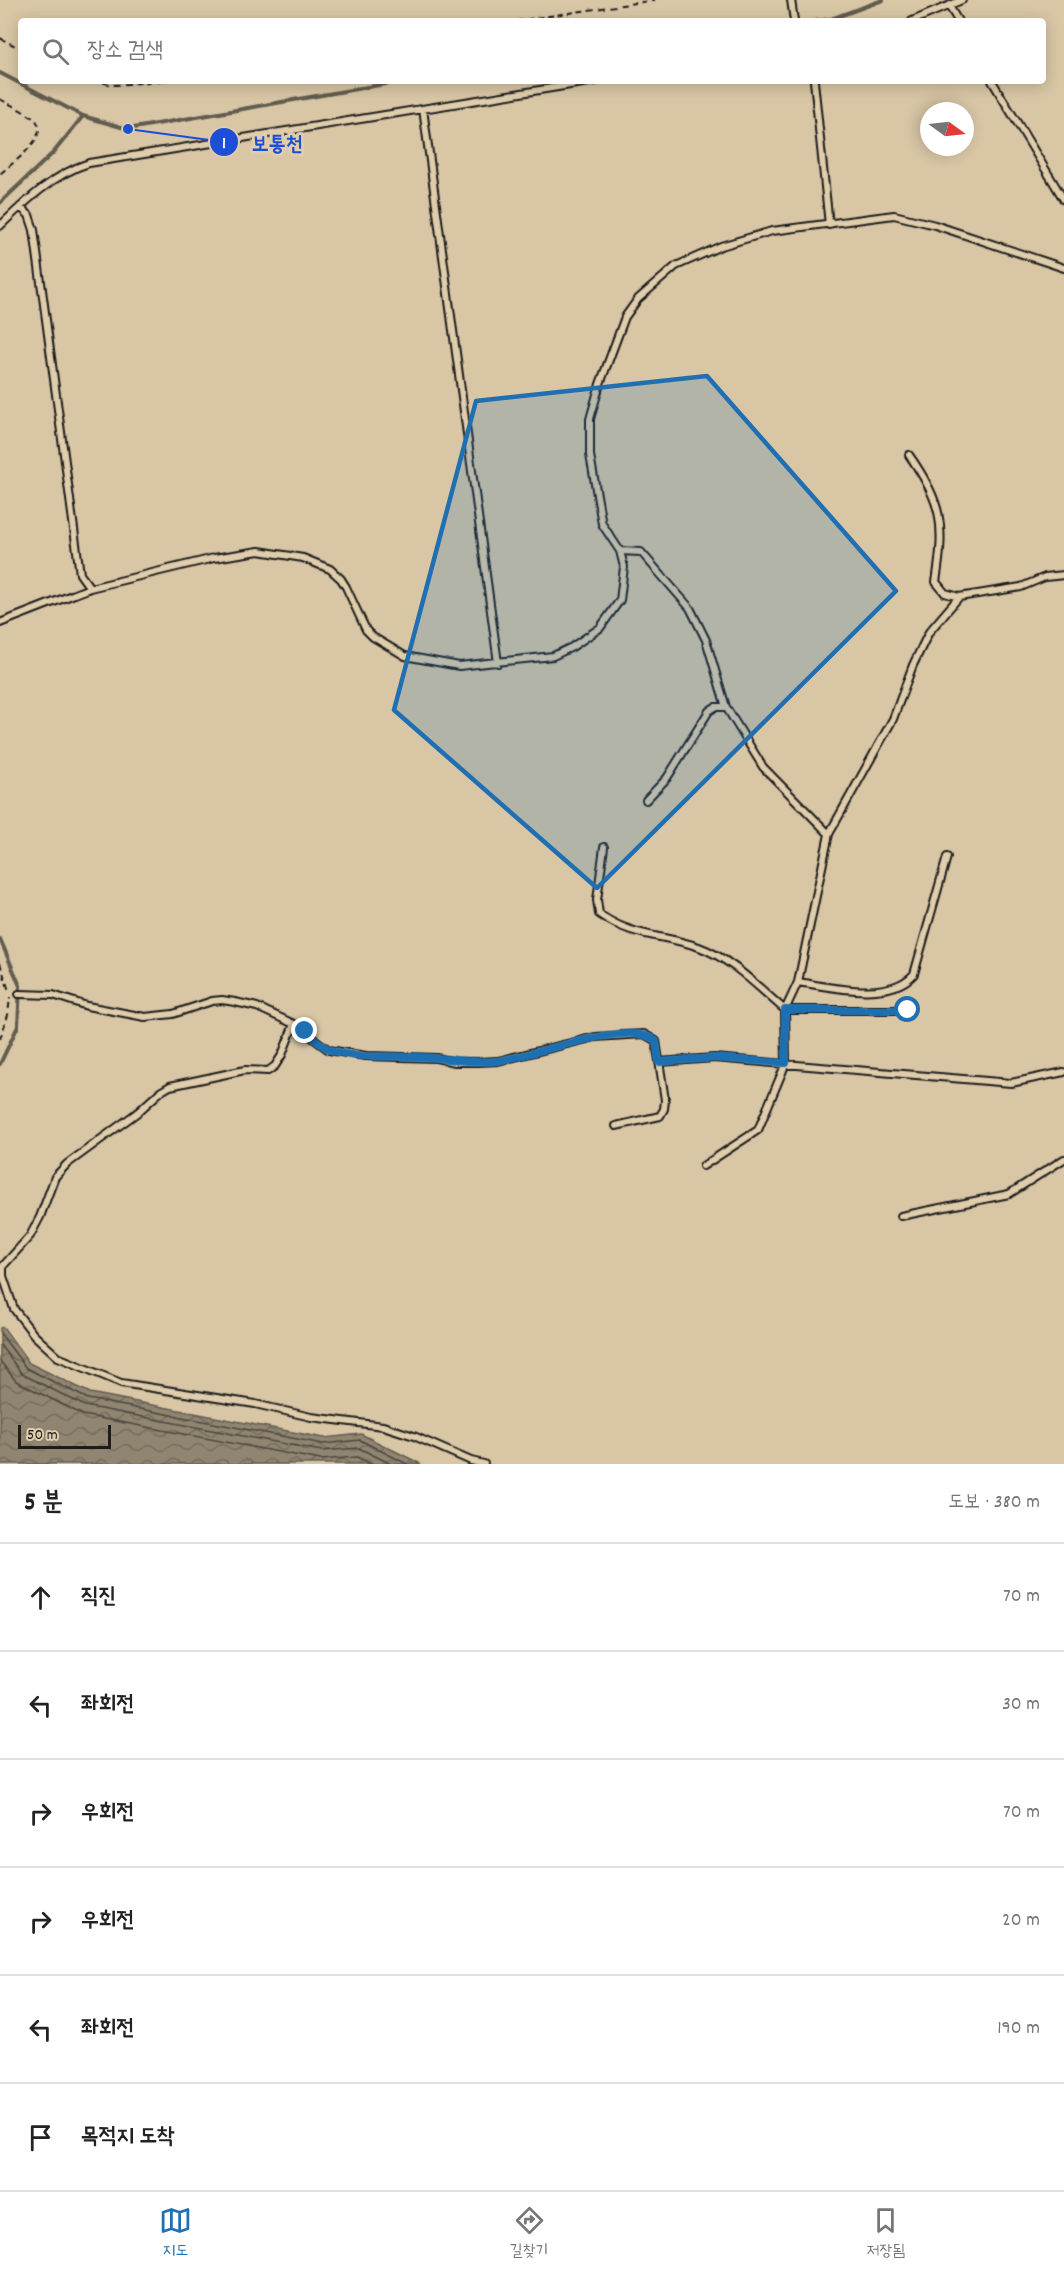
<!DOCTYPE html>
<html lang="ko">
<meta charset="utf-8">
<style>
:root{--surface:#fff;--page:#f6f6f6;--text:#222;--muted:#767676;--line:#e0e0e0;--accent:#1f6fb2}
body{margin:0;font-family:Dekko,"Poor Story",sans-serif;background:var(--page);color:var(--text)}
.compass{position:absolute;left:920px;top:102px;width:54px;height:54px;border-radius:50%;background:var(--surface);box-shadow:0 3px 15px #0003;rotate:105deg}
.scale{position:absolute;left:18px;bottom:15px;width:93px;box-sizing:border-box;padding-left:6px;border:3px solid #1c1c1c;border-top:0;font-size:16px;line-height:21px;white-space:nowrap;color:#1c1c1c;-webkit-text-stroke:4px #e0cdab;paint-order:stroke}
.stop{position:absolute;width:18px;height:18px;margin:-14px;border:4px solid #1f6fb2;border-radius:50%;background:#fff}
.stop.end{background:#1f6fb2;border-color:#fff;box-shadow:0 2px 6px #0008}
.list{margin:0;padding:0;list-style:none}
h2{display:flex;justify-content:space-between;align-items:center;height:78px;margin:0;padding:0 24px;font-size:26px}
h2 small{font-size:20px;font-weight:400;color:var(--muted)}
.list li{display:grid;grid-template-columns:39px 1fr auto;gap:18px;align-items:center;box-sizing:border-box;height:108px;padding:0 24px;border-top:2px solid var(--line)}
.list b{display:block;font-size:22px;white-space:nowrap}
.list em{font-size:20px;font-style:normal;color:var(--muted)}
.icon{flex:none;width:33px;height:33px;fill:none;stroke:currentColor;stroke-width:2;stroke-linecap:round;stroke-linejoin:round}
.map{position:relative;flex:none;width:1064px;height:1464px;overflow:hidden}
.search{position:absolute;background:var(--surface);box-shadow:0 3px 15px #0003;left:18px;right:18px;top:18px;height:66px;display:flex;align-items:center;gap:15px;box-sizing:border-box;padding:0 21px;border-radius:6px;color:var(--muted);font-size:22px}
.sheet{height:726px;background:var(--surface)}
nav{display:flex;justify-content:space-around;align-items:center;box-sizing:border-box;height:84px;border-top:2px solid var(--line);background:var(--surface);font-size:16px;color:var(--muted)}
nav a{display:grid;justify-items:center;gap:3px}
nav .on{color:var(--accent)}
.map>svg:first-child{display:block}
</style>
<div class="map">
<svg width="1064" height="1464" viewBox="0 0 1064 1464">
<defs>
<pattern id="water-waves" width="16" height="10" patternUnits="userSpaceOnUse" patternTransform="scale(1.5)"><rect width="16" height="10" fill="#908571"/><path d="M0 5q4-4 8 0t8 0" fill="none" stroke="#756c5c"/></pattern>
</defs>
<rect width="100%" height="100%" fill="#d8c6a5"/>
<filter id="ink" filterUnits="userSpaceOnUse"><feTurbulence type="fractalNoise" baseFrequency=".0167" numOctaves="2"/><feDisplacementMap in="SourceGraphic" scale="12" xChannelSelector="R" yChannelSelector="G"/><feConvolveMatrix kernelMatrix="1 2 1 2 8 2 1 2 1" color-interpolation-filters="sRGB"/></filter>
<g filter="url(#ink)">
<!-- water -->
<path fill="url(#water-waves)" stroke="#625b4f" stroke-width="1.5" d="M 3,1327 L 29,1363 L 90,1393 L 324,1438 L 361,1434 L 421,1464 L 0,1464 L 0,1328 Z"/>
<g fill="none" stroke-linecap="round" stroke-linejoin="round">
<!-- shore -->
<path stroke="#4a463e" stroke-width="1.5" d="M 0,1333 L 26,1368 L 88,1399 L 323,1444 L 360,1440 L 407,1464
M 0,1345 L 22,1374 L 85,1406 L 322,1451 L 359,1448 L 391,1464
M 0,1361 L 16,1381 L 83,1415 L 321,1460 L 357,1457 L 371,1464"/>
<!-- stream -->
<path stroke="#625b4f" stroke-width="4" d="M 816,21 L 831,19 L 883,0
M 0,73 L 83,116 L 128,129 L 402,81
M 0,203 L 54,152 L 83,116
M 0,939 L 20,986 L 18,1026 L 0,1064"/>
<!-- lane casing -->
<g stroke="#1c1c1c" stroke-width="10">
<path id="lane" d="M 791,0 L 794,21
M 949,6 L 958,21
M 912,21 L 962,0
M 814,81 L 829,225
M 992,81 L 1064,200
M 423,109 L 498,663
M 20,207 L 29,215 L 34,230 L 80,574 L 90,588
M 0,226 C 27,200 54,174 89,163 L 595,81
M 909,455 C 943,503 945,525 936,582 L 945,593 L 959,597 L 1021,587 L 1045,577 L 1064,575
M 620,551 L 641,552 L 690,608 L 706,640 L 726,707 L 763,767 L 829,834
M 0,623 L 90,588 L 214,558 L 259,551 L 303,558 L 330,569 L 341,579 L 346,587 L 366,630 L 373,637 L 405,656 L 459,666 L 553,656 L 572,647 L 600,628 L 620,600 L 624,567 L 620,551 L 602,524 L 590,455 L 590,419 L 600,384 L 625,317 L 638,299 L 676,266 L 721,246 L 772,231 L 894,215 L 935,225 L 1064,268
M 646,800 L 667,778 L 709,711 L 715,707 L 726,707
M 604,847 L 597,900 L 599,914 C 633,938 663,934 699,947 C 732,959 759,988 785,1010 L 786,1063 L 758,1130 L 703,1166
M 798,982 C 831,987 889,1002 914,974 L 947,857
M 19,994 L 53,995 L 87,1006 L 145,1017 L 173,1014 L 212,1001 L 222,1000 L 235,1002 L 257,1007 L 294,1024 L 329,1050 L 366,1056 L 436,1058 L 455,1062 L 479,1062 L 498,1061 L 595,1037 L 644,1034 L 656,1041 L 665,1100 L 664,1109 L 660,1116 L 616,1126
M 907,1010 L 785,1010 L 798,982 L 829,834 L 893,719 L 913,665 L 929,632 L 959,597
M 294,1024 L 282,1055 L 275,1066 L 268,1071 L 245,1070 L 170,1086 L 160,1092 L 138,1112 L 67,1164 L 55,1177 L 40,1217 L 30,1236 L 3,1266 L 3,1276 L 14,1309 L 34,1335 L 58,1357 L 121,1383 L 255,1404 L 311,1417 L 383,1426 L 414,1436 L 471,1461 L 484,1464
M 659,1062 L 714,1058 L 1011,1083 L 1064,1072
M 901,1216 L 1009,1194 L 1064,1159"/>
</g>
<!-- path -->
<path stroke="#1c1c1c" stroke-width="2" stroke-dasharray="6 4.5" stroke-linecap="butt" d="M 516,21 L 655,0
M 0,38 L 21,49
M 93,81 L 115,85 L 167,81
M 0,99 C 9,104 32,115 37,122 C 48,139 11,164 0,174
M 0,963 L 9,991
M 0,1039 L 8,1015 L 10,997"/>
<!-- lane -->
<use href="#lane" stroke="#e0cdab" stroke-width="6"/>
</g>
</g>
<g fill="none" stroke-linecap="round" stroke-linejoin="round" filter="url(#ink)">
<!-- route -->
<path stroke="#1f6fb2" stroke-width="8" d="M 305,1031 C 313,1037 322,1047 331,1050 C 364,1062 402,1053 436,1058 C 457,1060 474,1063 496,1061 C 532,1057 629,1018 656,1041 L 659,1062 L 714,1058 L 786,1063 L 785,1010 L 908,1010"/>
</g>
<!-- marked area -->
<path fill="#1f6fb2" fill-opacity="0.2" stroke="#1f6fb2" stroke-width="4.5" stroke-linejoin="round" d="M 707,376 L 896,591 L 597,888 L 394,710 L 476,401 Z"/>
<!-- callouts -->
<path fill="none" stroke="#1d4ed8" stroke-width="2" d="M128 129L224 142"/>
<g fill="#1d4ed8" stroke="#e0cdab" stroke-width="2">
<circle cx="128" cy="129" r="6"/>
<circle cx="224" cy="142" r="15"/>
</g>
<g font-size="18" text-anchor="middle" font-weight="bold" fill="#fff">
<text x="224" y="148">1</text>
</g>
<g font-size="21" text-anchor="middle" font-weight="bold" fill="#1d4ed8" stroke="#e0cdab" stroke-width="6" stroke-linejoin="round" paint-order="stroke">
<text x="277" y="150">보통천</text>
</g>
</svg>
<svg class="compass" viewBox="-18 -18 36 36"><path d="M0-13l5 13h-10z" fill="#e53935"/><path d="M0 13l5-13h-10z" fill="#767676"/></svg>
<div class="scale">50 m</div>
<div class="stop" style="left:908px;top:1010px"></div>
<div class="stop end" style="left:305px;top:1031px"></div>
<div class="search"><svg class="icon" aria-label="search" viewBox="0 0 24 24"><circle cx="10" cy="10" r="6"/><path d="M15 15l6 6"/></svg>장소 검색</div>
</div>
<section class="sheet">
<h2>5 분<small>도보 · 380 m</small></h2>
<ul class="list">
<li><svg class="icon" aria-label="ahead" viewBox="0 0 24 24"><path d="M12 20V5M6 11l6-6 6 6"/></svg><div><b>직진</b></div><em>70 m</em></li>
<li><svg class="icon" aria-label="left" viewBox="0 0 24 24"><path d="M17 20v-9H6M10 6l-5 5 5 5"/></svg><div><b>좌회전</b></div><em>30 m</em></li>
<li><svg class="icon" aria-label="right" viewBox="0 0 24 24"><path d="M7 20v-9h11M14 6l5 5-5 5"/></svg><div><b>우회전</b></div><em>70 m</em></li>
<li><svg class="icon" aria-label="right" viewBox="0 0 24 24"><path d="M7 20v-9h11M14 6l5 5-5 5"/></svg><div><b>우회전</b></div><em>20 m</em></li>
<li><svg class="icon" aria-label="left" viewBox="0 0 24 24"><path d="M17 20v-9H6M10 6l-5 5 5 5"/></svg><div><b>좌회전</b></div><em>190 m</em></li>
<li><svg class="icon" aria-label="arrive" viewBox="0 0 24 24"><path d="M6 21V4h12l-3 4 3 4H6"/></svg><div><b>목적지 도착</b></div></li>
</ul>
</section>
<nav>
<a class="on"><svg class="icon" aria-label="map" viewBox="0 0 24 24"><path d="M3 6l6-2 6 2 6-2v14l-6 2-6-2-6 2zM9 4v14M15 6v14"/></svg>지도</a>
<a><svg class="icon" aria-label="directions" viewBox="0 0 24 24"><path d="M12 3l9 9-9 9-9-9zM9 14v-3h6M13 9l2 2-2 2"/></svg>길찾기</a>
<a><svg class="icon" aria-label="saved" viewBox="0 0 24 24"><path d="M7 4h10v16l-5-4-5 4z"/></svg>저장됨</a>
</nav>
